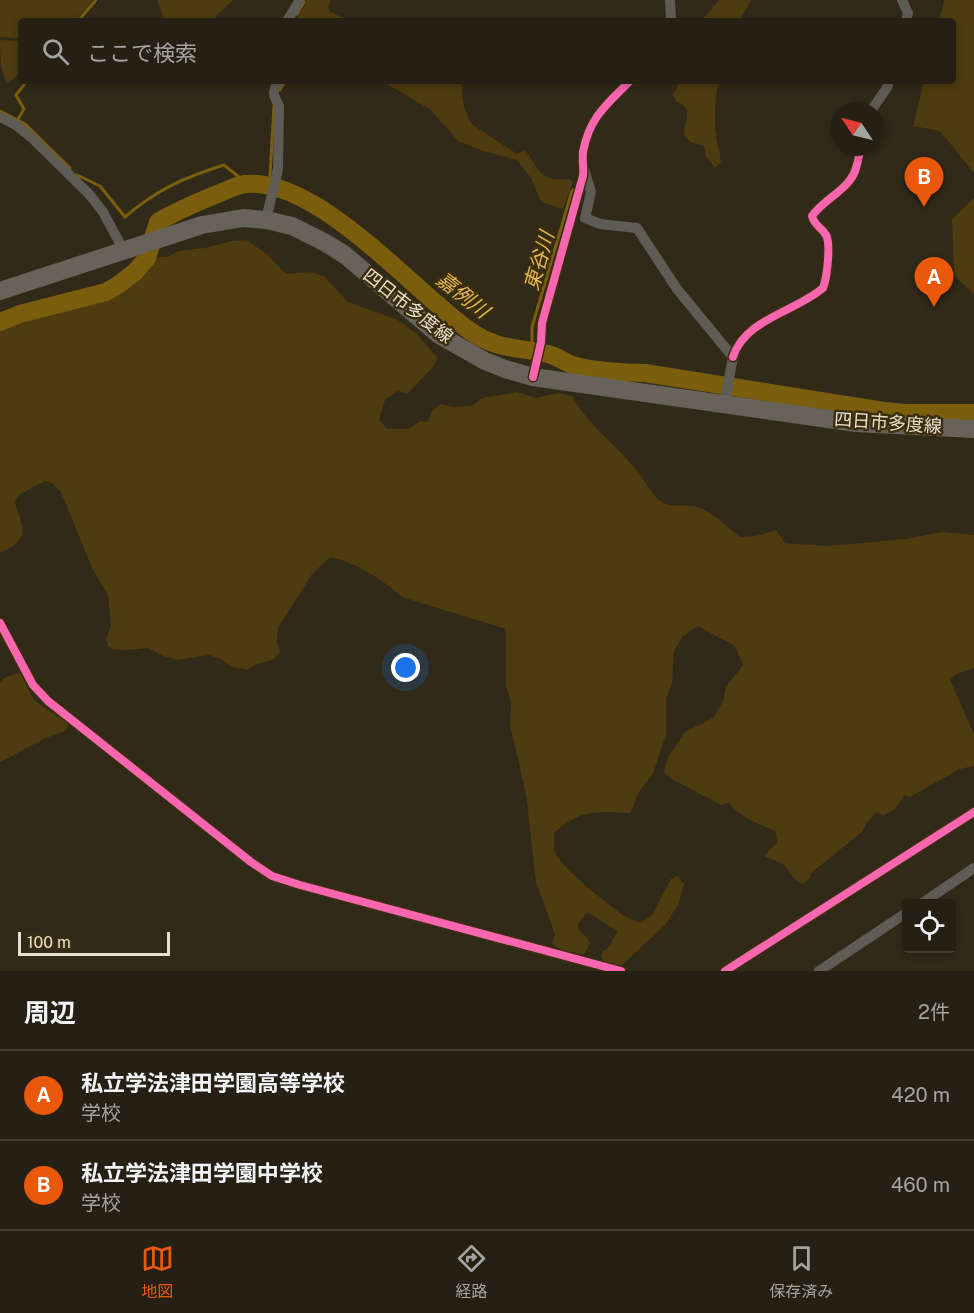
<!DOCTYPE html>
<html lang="ja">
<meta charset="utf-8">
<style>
:root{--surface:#252013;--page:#2d281c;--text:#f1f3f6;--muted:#a3a3a0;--line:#423e33;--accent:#ea580c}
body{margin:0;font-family:"Public Sans","Noto Sans JP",sans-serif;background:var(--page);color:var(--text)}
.controls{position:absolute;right:18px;bottom:18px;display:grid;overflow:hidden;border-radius:6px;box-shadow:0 3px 9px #0003}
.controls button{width:54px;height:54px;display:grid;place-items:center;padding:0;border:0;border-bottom:2px solid var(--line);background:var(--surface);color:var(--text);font:30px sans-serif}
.compass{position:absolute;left:830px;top:102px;width:54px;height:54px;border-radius:50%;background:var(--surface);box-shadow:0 3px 9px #0003;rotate:305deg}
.scale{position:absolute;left:18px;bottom:15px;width:152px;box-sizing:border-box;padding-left:6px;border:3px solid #e8dfce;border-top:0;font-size:16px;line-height:21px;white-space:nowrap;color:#e8dfce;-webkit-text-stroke:4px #3b2e0f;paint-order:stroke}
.you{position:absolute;left:406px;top:668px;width:21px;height:21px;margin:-15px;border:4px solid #fff;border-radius:50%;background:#1a73e8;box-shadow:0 0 0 9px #1a73e833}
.badge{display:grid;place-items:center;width:39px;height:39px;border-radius:50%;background:var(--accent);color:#fff;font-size:20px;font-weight:700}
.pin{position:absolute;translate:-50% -50px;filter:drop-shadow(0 2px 3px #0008)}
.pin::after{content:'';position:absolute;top:32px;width:21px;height:18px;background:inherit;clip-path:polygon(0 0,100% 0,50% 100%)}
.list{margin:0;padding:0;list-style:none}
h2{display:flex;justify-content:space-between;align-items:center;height:78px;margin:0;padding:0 24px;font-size:26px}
h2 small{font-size:20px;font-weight:400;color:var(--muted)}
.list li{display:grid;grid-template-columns:39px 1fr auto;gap:18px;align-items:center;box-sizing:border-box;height:90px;padding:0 24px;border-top:2px solid var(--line)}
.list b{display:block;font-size:22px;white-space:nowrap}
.list p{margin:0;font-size:20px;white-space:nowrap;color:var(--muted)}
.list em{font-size:20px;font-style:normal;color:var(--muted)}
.icon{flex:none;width:33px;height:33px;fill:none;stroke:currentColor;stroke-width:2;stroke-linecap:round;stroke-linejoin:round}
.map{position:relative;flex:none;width:974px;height:971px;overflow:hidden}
.search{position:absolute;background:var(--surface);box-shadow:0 3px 9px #0003;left:18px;right:18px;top:18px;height:66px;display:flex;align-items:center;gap:15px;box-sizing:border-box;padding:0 21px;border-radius:6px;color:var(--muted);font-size:22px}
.sheet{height:258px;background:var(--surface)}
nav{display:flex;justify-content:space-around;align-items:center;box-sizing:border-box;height:84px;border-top:2px solid var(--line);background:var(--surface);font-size:16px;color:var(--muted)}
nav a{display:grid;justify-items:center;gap:3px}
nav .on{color:var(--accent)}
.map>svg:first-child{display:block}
</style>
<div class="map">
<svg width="974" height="971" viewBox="0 0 974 971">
<rect width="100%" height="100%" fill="#312a19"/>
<!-- green -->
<path fill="#4e3b0f" d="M 0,0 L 93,0 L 75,21 L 21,21 L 21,39 L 0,37 Z
M 157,0 L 233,0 L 216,16 L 214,21 L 165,21 Z
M 306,0 L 331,0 L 328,7 L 330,12 L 351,21 L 294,21 L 305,6 Z
M 719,0 L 751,0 L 739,21 L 701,21 Z
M 944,0 L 974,0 L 974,173 L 940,131 L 913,126 L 924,81 L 953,81 L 953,21 L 939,21 Z
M 0,40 L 21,41 L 21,71 L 9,83 C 0,76 0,53 0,40 Z
M 375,81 L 459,81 C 465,89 461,92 463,101 C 463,106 470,122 473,125 L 517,154 L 525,150 C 542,172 538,181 569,179 L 573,182 L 563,209 L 541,202 L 531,178 L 517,160 L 483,151 L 458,141 L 430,109 L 385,83 Z
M 680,81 L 719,81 C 715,96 714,118 716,134 C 717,144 720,152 721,162 L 715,168 L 706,157 L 704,146 L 690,142 L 684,134 C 685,118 694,109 676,101 L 673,95 Z
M 974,198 L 974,294 L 954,275 L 952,219 Z
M 247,240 L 268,255 L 286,274 L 310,272 L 324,276 L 348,302 L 398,320 L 416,333 L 438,358 L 432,368 L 407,394 L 398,391 L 385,400 L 379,420 L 388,429 L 408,429 L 421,421 L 428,422 L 432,411 L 440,404 L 453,407 L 472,406 L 482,398 L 517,392 L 536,398 L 558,393 L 572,396 C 589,427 618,446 639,473 C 646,482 652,496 662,502 C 671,508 683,504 694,506 C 711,510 726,526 740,537 L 756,536 L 776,530 L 785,543 L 827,546 L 906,539 L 942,532 L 974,535 L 974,668 L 957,674 L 950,680 L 974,734 L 974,766 L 960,769 L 910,797 L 904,795 C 898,805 893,814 882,815 L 877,812 L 866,824 L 862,832 L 811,873 L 810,878 L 802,884 L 795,879 L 783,864 L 764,856 L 777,842 L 776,832 C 760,823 741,819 729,803 L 721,805 L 670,778 L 664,772 L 668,757 L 685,732 L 713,718 L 723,701 L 726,687 L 743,665 L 735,646 L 698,626 L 683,636 L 674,651 L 672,683 L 666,699 L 666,734 L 653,774 L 640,790 L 630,813 C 597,811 580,809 554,833 C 554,839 553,847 555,852 C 562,869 608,904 624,916 C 629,919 635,921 641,923 L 652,915 L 671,879 L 678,876 L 684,884 L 678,905 L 665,925 L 621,966 L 604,962 L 601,956 L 603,951 L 607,949 L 618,931 L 587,912 L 578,924 L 579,930 L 588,939 L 590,944 L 584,954 L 562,951 L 552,944 L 555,934 L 536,882 L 526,794 L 510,725 L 511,702 L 506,685 L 506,629 L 402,597 C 384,580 353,561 330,557 L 312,574 L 278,628 L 277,642 L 280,652 L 273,660 L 256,664 L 248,670 L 232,667 L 220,659 L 209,655 L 178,660 L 163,656 L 149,648 L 127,650 L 113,649 L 108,646 L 106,639 L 111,626 L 108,595 L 93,570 L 61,492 L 52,483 L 45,481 L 20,494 L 15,502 C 23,530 32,538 0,553 L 0,326 L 41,313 L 114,294 L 126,287 L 149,261 L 160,257 L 168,257 L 178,251 L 205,248 L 233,241 Z
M 22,672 C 29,704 45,707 69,724 L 65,731 L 46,738 L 0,762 L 0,682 L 6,677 Z"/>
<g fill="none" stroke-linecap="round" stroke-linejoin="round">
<!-- stream -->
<path stroke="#7b5d0e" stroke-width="3" d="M 297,14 L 304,2
M 78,21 L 96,0
M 280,90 L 285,81
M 0,111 L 25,124 L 70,168
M 18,119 L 24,109 L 16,95 L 27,81
M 77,175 L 100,186 L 125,217 C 156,190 185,177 224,165 L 239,177 L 243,184
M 267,185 L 270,176 L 274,106
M 528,352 L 532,343 L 532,327 L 572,191 L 575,189"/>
<!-- river -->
<path stroke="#7b5d0e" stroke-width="18" d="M 0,322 L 20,314 L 106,292 L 118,285 L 135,272 L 147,258 L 158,222 C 178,210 198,202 220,193 C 228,190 237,185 245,184 C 318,177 414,292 470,331 C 497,350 518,347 548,354 C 557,356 564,362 573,365 C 589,371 627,373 645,373 L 884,411 L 906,413 L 974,413"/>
<!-- minor -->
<path stroke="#5f5c55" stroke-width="10" d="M 670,0 L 671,21
M 902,0 L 908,13 L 906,21
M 287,21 L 300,0
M 871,111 L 888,86 L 888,81
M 0,117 L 16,125 L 32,138 L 89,194 L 103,212 L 124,251
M 584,169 L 591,192 L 585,218 L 600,224 L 637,228 L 677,289 L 733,357 L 724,406
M 266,220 L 278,169 L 279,106 C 273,94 272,94 278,81
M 733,357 C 745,319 795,312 823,288 C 827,278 831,244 826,235 C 822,228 814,225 812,216 C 824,199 848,190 855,171 C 858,163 859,155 861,147
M 533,377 L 541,342 L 542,323 L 583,176 C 584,168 582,160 583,152 C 589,118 607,104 630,81
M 0,623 L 33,685 L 48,701 L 251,862 L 272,876 L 300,885 L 621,971
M 921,904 L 974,868
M 725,971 L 974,812
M 819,971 L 906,913"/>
<!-- primary -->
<path stroke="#68635a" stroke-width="18" d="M 0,291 L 202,225 L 243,218 L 266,220 L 292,226 L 324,242 L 345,255 L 439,335 L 485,361 L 505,369 L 533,377 L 856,423 L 974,429"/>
<!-- cycleway casing -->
<g stroke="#3b2e0f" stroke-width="11">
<path id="cycleway" d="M 733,357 C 745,319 795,312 823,288 C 827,278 831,244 826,235 C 822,228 814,225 812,216 C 824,199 848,190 855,171 C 858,163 859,155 861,147
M 533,377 L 541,342 L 542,323 L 583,176 C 584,168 582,160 583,152 C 589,118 607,104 630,81
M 0,623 L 33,685 L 48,701 L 251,862 L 272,876 L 300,885 L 621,971
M 725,971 L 974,812"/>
</g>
<!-- cycleway -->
<use href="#cycleway" stroke="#f766af" stroke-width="8"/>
</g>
<g text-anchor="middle" stroke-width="5" stroke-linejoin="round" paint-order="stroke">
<!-- street labels -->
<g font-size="18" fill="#e8dfce" stroke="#3b2e0f">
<text transform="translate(408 306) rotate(38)" y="6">四日市多度線</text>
<text transform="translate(888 423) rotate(4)" y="6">四日市多度線</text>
</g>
<!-- water labels -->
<g font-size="20" font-style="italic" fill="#e6b850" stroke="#3b2e0f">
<text transform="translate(539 261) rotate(-74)" y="7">東谷川</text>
<text transform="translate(463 295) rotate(38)" y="7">嘉例川</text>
</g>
</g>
</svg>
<div class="controls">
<button><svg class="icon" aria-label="locate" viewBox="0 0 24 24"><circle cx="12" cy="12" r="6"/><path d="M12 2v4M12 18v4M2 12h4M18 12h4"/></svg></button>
</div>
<svg class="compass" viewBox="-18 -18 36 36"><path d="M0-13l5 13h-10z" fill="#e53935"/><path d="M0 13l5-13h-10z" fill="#a3a3a0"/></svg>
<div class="scale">100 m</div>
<div class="you"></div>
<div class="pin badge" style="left:934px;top:307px">A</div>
<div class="pin badge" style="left:924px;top:207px">B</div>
<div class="search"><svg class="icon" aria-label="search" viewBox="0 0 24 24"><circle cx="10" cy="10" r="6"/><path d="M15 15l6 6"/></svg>ここで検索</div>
</div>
<section class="sheet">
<h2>周辺<small>2件</small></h2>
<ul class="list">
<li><span class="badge">A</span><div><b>私立学法津田学園高等学校</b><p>学校</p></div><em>420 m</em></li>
<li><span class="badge">B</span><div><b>私立学法津田学園中学校</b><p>学校</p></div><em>460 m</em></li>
</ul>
</section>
<nav>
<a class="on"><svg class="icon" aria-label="map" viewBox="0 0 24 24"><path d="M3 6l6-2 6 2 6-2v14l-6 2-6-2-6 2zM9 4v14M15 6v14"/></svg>地図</a>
<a><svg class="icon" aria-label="directions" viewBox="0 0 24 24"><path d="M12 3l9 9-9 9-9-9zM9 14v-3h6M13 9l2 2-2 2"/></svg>経路</a>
<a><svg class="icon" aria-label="saved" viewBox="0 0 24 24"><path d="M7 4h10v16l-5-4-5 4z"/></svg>保存済み</a>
</nav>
